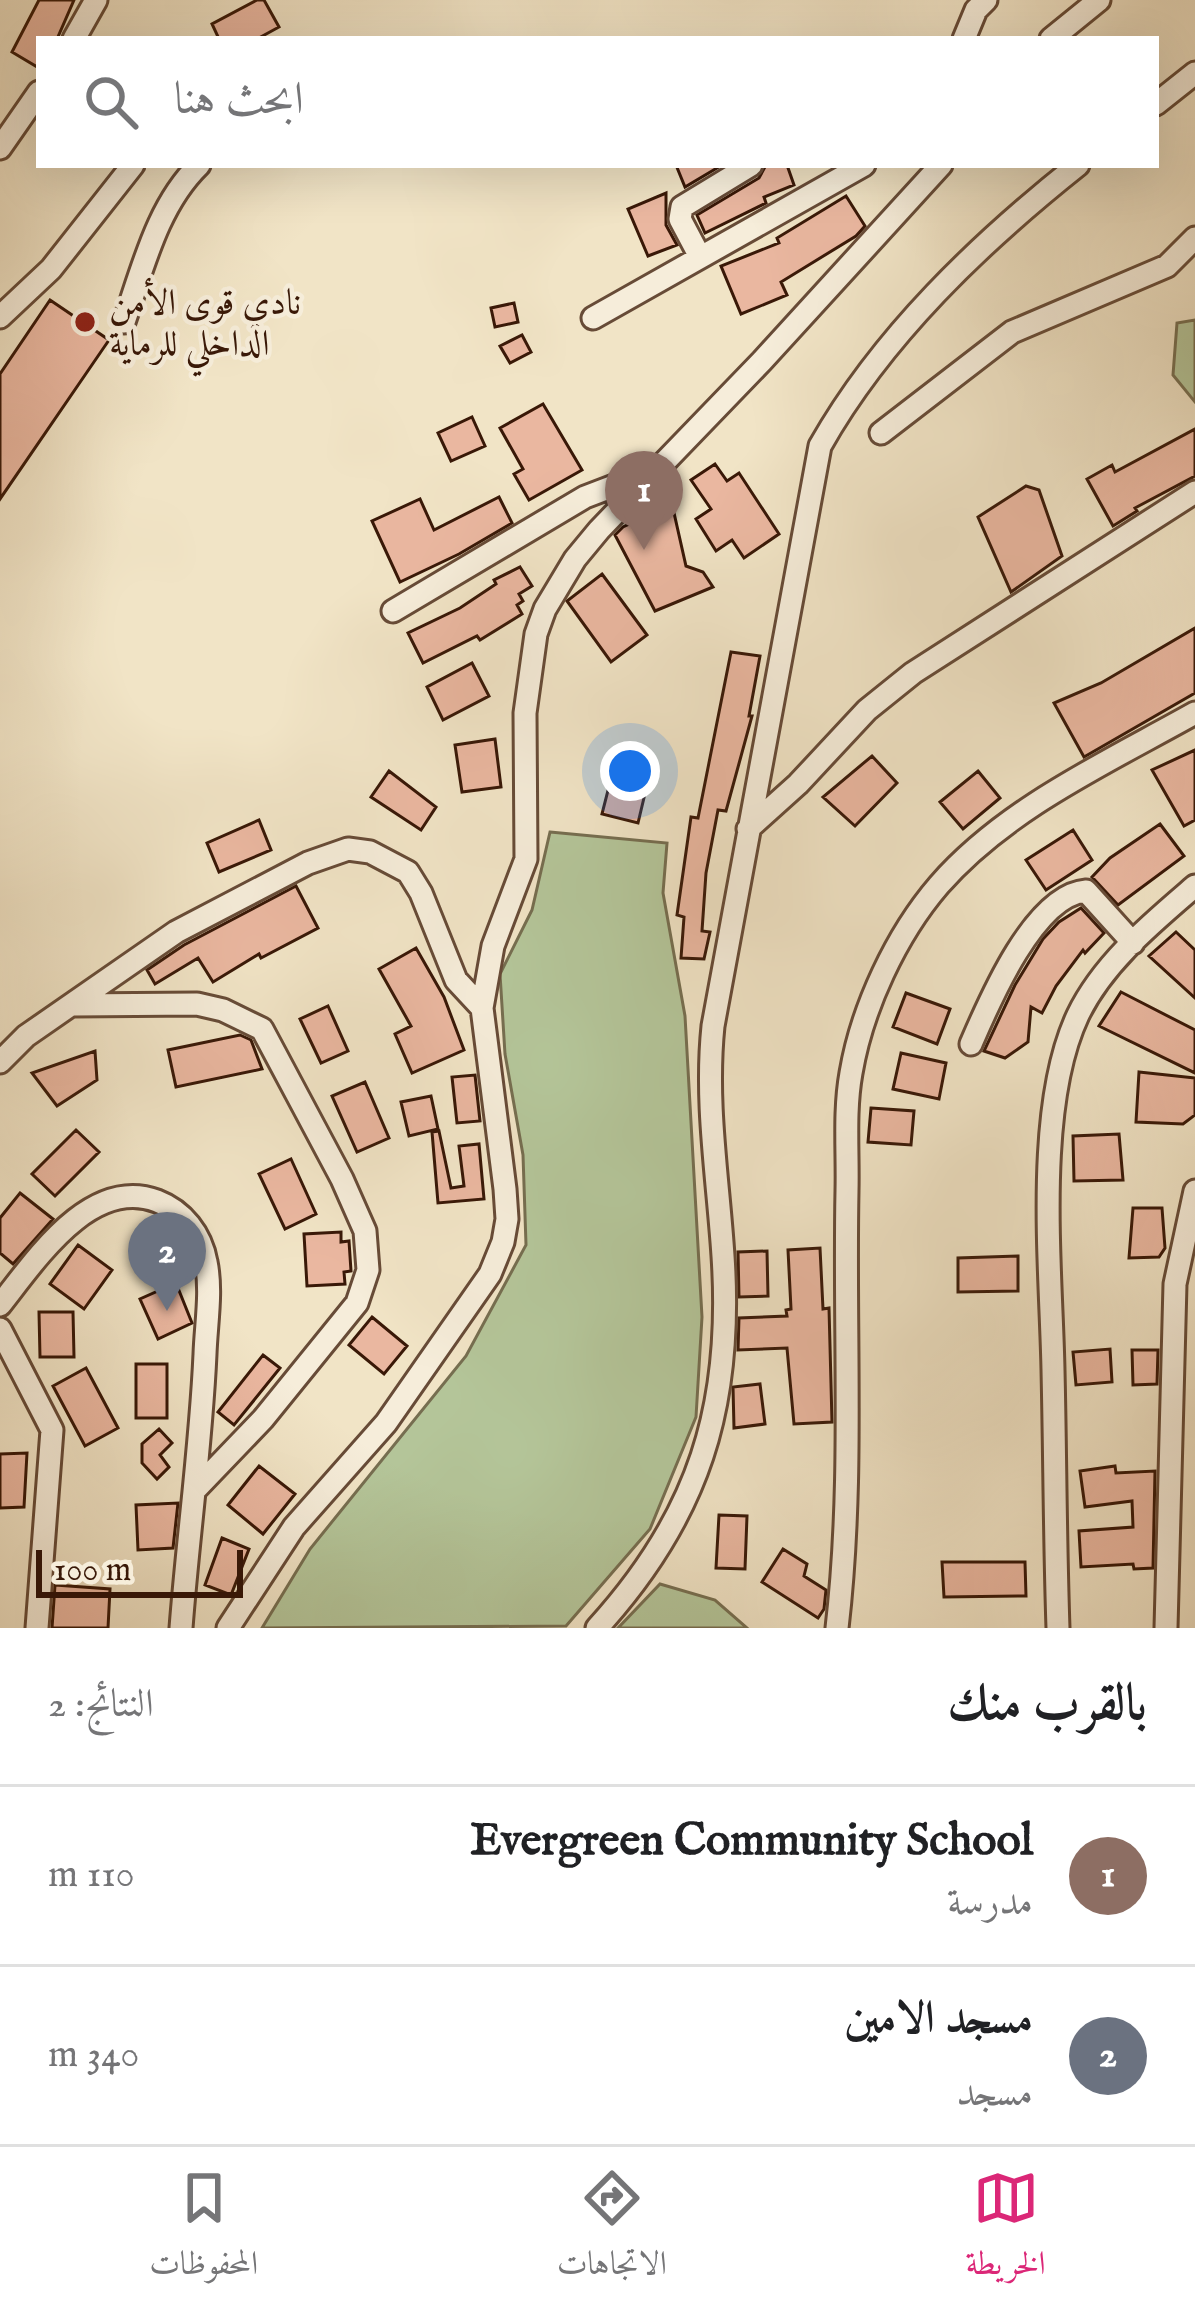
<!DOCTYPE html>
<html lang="ar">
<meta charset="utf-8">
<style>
:root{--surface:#fff;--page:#f6f6f6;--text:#202124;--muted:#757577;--line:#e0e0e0;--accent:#db2777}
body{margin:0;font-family:"IM FELL English",Amiri,serif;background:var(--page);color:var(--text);direction:rtl}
.scale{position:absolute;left:36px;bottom:30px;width:207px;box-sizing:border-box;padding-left:12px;border:6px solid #391807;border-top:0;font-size:33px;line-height:42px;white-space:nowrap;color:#391807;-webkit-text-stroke:9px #f6edda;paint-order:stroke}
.you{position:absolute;left:630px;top:771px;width:42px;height:42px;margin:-30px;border:9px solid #fff;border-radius:50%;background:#1a73e8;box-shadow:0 0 0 18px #1a73e833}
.badge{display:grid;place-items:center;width:78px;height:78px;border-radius:50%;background:var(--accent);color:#fff;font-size:39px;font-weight:700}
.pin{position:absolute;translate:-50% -99px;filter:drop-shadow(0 3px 6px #0008)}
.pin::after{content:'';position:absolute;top:63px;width:42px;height:36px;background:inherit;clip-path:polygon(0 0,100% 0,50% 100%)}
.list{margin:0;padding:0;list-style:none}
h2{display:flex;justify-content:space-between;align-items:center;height:156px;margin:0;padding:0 48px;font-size:51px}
h2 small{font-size:39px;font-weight:400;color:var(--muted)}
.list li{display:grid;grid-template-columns:78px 1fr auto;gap:36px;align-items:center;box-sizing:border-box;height:180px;padding:0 48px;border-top:3px solid var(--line)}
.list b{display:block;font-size:45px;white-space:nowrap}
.list p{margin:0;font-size:39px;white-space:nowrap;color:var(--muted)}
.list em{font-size:39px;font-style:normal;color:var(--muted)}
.icon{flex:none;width:66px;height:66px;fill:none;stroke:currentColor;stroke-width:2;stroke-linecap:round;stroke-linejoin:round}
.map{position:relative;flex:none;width:1195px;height:1628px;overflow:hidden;direction:ltr}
.search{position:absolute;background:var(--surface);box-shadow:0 12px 48px #0002;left:36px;right:36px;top:36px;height:132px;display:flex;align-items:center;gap:30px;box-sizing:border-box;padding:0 42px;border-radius:0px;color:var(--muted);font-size:45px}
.sheet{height:516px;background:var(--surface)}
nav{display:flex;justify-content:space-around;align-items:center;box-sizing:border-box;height:168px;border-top:3px solid var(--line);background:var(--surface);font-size:33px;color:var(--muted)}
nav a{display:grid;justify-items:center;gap:6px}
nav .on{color:var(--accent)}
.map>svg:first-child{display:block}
</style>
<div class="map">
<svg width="1195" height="1628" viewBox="0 0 1195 1628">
<rect width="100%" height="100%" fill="#f1e4c6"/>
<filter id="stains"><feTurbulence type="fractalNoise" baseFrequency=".00167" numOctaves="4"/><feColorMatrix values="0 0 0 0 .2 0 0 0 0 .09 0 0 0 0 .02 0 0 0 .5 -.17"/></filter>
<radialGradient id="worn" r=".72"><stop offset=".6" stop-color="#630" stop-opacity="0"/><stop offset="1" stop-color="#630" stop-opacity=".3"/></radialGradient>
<!-- green -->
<path fill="#b4c599" stroke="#766e50" stroke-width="3" d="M 1195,320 L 1195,402 L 1173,375 L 1177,323 Z
M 550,832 L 667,843 L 663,893 L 685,1016 L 702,1317 L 696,1417 L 650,1529 L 566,1626 L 262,1628 L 310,1549 L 466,1356 L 526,1245 L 523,1155 L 505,1054 L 500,974 L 532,910 Z
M 660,1584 L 715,1600 L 747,1628 L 618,1628 Z"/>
<!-- building -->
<path fill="#eab7a0" stroke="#391807" stroke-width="3" d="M 39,0 L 74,0 L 57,39 L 39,39 L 39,68 L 12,52 Z
M 257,0 L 264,0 L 279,27 L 257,39 L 219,39 L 212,24 Z
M 676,165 L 722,165 L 685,187 Z
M 766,165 L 787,165 L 794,185 L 764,197 L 766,203 L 705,233 L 697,215 L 759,178 Z
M 666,193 L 666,225 L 677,245 L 648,256 L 628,209 Z
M 846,196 L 865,226 L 856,236 L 781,282 L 787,295 L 741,314 L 721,266 L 779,243 L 777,238 Z
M 50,300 L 109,340 L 0,499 L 0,374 Z
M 514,303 L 518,322 L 495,327 L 491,308 Z
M 522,335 L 531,352 L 510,363 L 500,346 Z
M 543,404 L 582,470 L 529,500 L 514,474 L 523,469 L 500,428 Z
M 472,417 L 485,446 L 451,461 L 438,433 Z
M 1195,429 L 1195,476 L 1135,508 L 1137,511 L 1113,526 L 1087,479 L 1112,465 L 1115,472 Z
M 715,464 L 727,481 L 739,473 L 779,534 L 744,558 L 732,540 L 716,551 L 696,519 L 711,509 L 691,480 Z
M 1026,486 L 1039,490 L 1062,556 L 1011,592 L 978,517 Z
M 499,497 L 512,523 L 459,554 L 400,582 L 372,521 L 420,499 L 434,530 Z
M 672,504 L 686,566 L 703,572 L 713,587 L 655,611 L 615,535 L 623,527 Z
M 520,567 L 532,586 L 519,594 L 523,601 L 517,605 L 522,614 L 480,640 L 477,636 L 423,663 L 408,633 L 460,608 L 496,584 L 494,580 Z
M 602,574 L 647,635 L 611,662 L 567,601 Z
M 1195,628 L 1195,693 L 1084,757 L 1054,703 L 1101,683 Z
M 731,652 L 760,656 L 749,716 L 752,716 L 726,811 L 718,810 L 706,873 L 702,931 L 710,932 L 704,959 L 681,958 L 684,917 L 677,915 L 691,817 L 698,818 Z
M 472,663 L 489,696 L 443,720 L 427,687 Z
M 495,739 L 501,787 L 462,792 L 455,745 Z
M 1195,750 L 1195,820 L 1184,826 L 1152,770 Z
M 617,755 L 652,764 L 638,823 L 602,814 Z
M 872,756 L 897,783 L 855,826 L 823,797 Z
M 389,771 L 436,807 L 421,830 L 371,797 Z
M 978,771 L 1000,798 L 963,829 L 940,802 Z
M 259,820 L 271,850 L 219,872 L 207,843 Z
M 1160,824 L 1184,856 L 1118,905 L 1092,877 L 1110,858 Z
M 1073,830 L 1092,860 L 1046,890 L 1026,860 Z
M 296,886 L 318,928 L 261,958 L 259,954 L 213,982 L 198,958 L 155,984 L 147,970 L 184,945 Z
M 1081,908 L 1104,933 L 1085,953 L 1083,950 L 1056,986 L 1042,1013 L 1031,1007 L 1028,1042 L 1005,1058 L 984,1051 L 1015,985 L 1043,939 L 1059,922 Z
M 1176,932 L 1195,950 L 1195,998 L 1149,956 Z
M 416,948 L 444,997 L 464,1050 L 412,1073 L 395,1034 L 411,1026 L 379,969 Z
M 1121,992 L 1195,1030 L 1195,1073 L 1099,1026 Z
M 906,993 L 950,1009 L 937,1044 L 893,1027 Z
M 328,1006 L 348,1051 L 321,1063 L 300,1019 Z
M 240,1035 L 251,1040 L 262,1069 L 176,1087 L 168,1050 Z
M 95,1051 L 97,1080 L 57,1106 L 32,1073 Z
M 901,1053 L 946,1063 L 939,1099 L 893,1089 Z
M 1139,1072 L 1195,1078 L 1195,1115 L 1183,1124 L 1136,1122 Z
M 475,1075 L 480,1121 L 457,1123 L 452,1077 Z
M 365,1082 L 389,1138 L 357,1152 L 332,1096 Z
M 431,1096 L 438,1129 L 409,1136 L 401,1102 Z
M 871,1108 L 914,1111 L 911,1145 L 868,1142 Z
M 76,1130 L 99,1152 L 55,1196 L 32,1174 Z
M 439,1131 L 451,1188 L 464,1186 L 459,1146 L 479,1144 L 484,1199 L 438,1203 L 432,1132 Z
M 1119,1134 L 1123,1180 L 1074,1181 L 1073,1136 Z
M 291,1159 L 316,1214 L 285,1229 L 259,1174 Z
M 20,1193 L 53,1219 L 13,1264 L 0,1253 L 0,1218 Z
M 1133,1208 L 1162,1208 L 1165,1248 L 1159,1257 L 1129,1258 Z
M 341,1232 L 341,1242 L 349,1241 L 351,1271 L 344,1272 L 345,1284 L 307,1286 L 304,1234 Z
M 78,1245 L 112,1270 L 84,1309 L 50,1284 Z
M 820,1248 L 823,1309 L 829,1308 L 832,1422 L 794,1424 L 787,1348 L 738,1350 L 739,1318 L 787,1316 L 786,1310 L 791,1309 L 788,1250 Z
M 767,1251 L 768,1296 L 739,1297 L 738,1252 Z
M 1018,1256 L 1018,1291 L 958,1292 L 958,1258 Z
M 176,1283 L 192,1323 L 158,1339 L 140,1299 Z
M 39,1312 L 73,1312 L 74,1357 L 40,1357 Z
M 372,1317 L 407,1346 L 384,1374 L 349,1345 Z
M 1110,1349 L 1112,1382 L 1076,1385 L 1073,1352 Z
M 1132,1350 L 1158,1350 L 1157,1384 L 1133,1385 Z
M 263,1355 L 280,1368 L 234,1425 L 218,1412 Z
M 136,1364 L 167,1364 L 167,1418 L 136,1418 Z
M 86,1368 L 118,1428 L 85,1446 L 53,1386 Z
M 760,1384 L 765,1424 L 734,1428 L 733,1387 Z
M 159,1429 L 172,1443 L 160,1455 L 169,1467 L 157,1479 L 142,1463 L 142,1444 Z
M 27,1453 L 24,1507 L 0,1508 L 0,1454 Z
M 259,1466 L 295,1494 L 263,1534 L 228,1505 Z
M 1115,1466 L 1116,1473 L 1155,1471 L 1153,1568 L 1134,1569 L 1133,1564 L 1081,1567 L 1079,1531 L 1133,1527 L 1132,1501 L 1085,1507 L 1080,1471 Z
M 178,1503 L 173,1548 L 138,1550 L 136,1505 Z
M 719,1515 L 747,1516 L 745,1569 L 716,1568 Z
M 222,1538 L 249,1549 L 231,1595 L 205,1585 Z
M 783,1549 L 807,1564 L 804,1576 L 826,1590 L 824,1609 L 818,1618 L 762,1582 Z
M 942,1562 L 1025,1562 L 1026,1596 L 944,1597 Z
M 55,1585 L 110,1589 L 108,1628 L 52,1628 Z"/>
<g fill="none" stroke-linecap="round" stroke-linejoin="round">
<!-- minor casing -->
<g stroke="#674b37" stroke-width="27">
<path id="minor" d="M 74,39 L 96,0
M 964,39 L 976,10 L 986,0
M 1051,39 L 1099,0
M 1156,104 L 1195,73
M 0,148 L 39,92
M 699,255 L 680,219 L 682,207 L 751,165
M 0,317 L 51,269 L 133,165
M 593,318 L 864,165
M 124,322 C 143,268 157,206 199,165
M 881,433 L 1012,332 L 1167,266 L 1195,238
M 393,611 L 585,497 L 619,484 L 643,482
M 748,829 L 798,784 L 867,710 L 913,673 L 1195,492
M 73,1005 L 197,1004 L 223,1010 L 262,1029 L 342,1179 L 365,1231 L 368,1270 L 357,1303 L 263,1419 L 194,1491
M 971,1044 C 989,1002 1034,895 1086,891 L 1133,943
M 0,1062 L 26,1036 L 176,932 L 308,863 L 348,849 L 370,852 L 408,872 L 421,893 L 456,980 L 482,1008
M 0,1305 C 35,1261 90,1176 157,1201 C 183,1211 201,1234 206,1262 C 212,1291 206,1324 205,1354 C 201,1445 188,1536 181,1628
M 0,1329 L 52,1430 L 37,1628
M 228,1628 L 294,1527 L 386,1423 L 490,1274 L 503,1242 L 507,1219 L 505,1189 L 482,1008 L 493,946 L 526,859 L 525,713 L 536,634 L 545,609 L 575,559 L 599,530 L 762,361 L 941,165
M 597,1628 C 699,1516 733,1406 723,1256 C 718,1178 705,1104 713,1026 L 820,446 C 882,336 980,243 1078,165
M 837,1628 C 854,1483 844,1337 847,1191 C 848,1152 844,1112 851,1073 C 862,1008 896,935 939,885 C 1006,808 1108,762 1195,713
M 1058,1628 C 1055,1542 1055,1456 1053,1370 C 1051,1267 1034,1108 1078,1015 C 1103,963 1152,923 1195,886
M 1166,1628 L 1175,1284 L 1195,1191"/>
</g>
<!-- minor -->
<use href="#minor" stroke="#f6edda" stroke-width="21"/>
</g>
<!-- markers -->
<circle fill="#8f2418" stroke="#f6edda" stroke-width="4.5" cx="85" cy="322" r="12"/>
<g text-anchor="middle" stroke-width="9" stroke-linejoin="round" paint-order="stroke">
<!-- poi labels -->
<g font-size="36" fill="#391807" stroke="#f6edda" text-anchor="start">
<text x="109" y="314">نادي قوى الأمن<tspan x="109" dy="41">الداخلي للرماية</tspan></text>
</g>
</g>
<rect width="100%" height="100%" filter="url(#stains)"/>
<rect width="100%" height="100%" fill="url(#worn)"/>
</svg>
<div class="scale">100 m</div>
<div class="you"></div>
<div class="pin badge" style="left:644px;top:550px;background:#8d6e63">1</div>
<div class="pin badge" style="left:167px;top:1311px;background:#6b7280">2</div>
<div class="search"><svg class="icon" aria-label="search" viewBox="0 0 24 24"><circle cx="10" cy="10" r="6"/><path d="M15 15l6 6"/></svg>ابحث هنا</div>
</div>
<section class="sheet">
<h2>بالقرب منك<small>النتائج: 2</small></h2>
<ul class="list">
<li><span class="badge" style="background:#8d6e63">1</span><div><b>Evergreen Community School</b><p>مدرسة</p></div><em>110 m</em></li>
<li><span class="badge" style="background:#6b7280">2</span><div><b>مسجد الامين</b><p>مسجد</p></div><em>340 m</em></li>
</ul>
</section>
<nav>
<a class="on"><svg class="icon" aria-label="map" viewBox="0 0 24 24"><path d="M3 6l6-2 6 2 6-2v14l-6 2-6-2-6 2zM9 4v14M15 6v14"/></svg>الخريطة</a>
<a><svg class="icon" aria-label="directions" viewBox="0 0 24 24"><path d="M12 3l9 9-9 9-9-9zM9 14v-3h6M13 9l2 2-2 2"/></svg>الاتجاهات</a>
<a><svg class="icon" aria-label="saved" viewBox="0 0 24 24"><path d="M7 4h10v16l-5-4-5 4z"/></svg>المحفوظات</a>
</nav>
